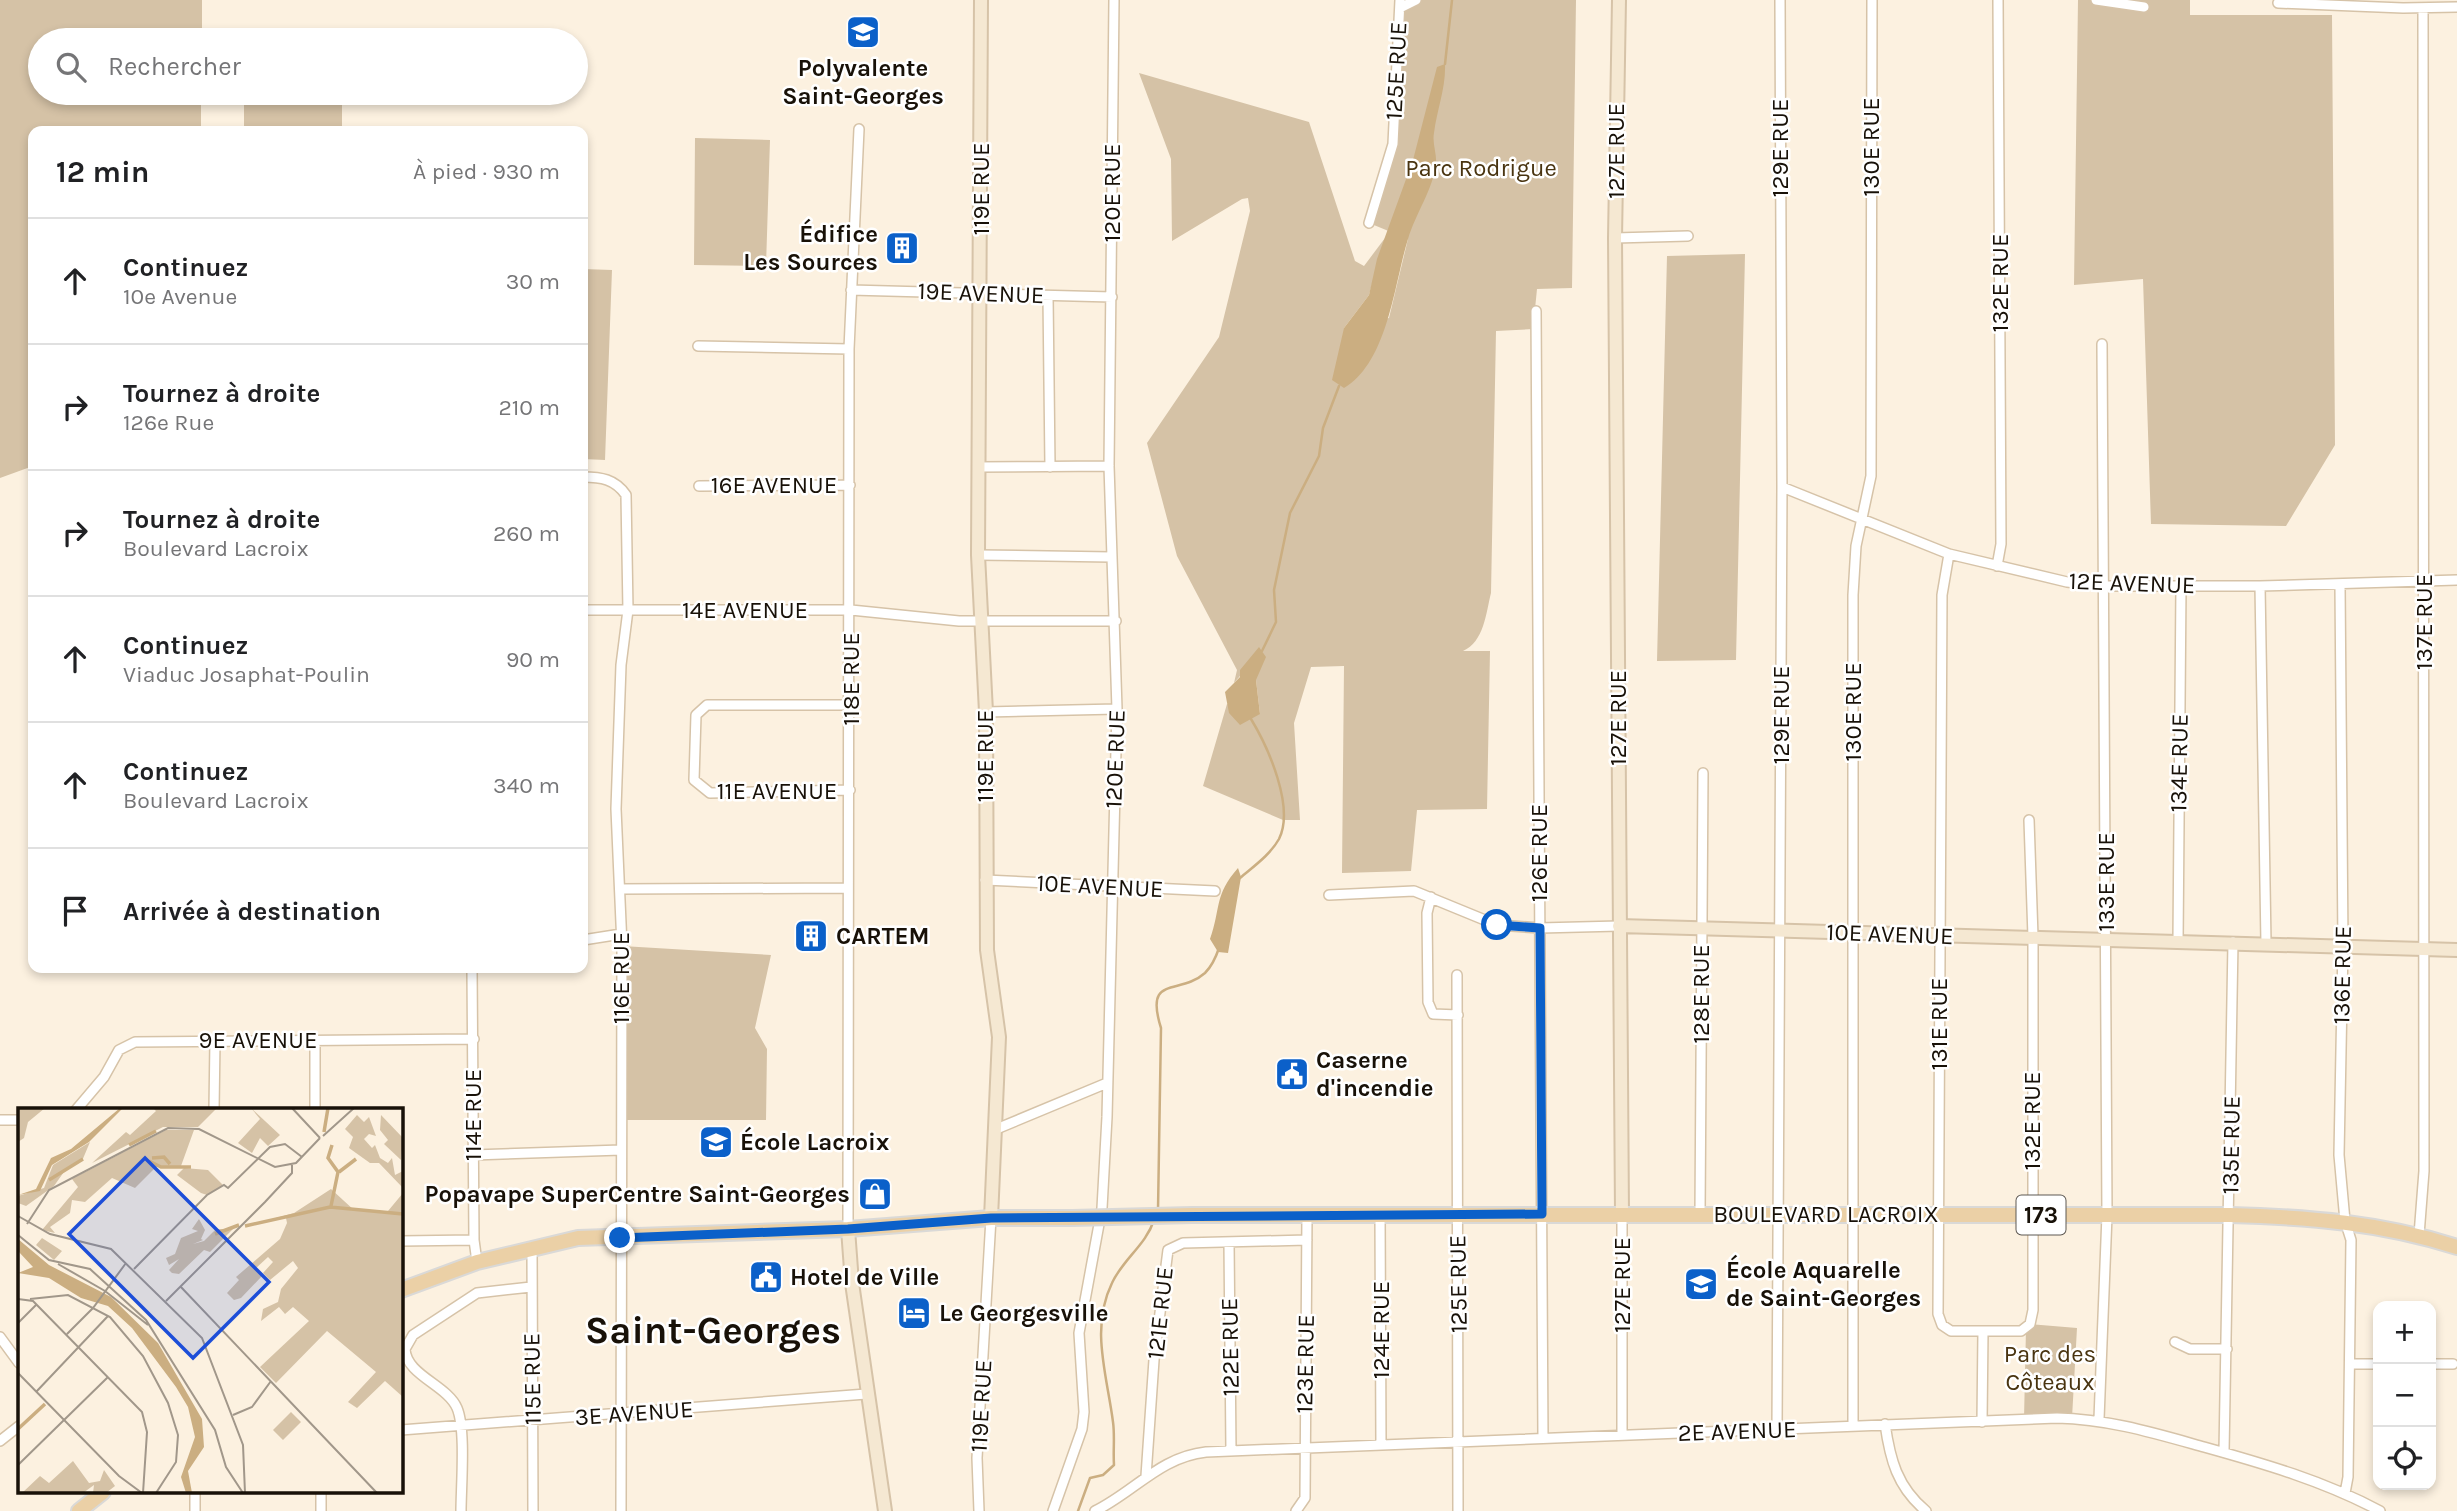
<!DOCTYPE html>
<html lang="fr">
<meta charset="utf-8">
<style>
:root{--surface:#fff;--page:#f2f2f2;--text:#202124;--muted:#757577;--line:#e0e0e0}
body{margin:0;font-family:Karla,sans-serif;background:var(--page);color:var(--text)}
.controls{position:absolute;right:21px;bottom:21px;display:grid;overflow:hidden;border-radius:14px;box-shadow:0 4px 10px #0003}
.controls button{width:63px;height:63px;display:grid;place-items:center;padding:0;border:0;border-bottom:2px solid var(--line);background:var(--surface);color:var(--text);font:35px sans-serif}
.stop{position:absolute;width:21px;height:21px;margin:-16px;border:5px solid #0b60c9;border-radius:50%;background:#fff}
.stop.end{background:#0b60c9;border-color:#fff;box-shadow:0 2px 7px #0008}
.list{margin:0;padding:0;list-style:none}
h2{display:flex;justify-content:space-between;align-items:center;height:91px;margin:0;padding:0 28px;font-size:30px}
h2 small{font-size:23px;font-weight:400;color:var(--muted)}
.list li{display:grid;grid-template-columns:46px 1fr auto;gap:21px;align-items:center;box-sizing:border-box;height:126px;padding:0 28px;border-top:2px solid var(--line)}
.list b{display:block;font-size:26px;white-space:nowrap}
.list p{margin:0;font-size:23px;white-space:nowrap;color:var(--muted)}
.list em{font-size:23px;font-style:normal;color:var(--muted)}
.icon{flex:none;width:38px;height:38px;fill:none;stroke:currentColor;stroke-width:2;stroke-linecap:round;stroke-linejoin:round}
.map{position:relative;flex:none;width:2457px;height:1511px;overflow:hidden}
.search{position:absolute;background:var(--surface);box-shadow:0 4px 10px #0003;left:28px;top:28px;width:560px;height:77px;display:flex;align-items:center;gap:18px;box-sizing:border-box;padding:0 24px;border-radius:38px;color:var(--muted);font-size:26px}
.panel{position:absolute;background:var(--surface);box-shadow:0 4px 10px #0003;left:28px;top:126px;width:560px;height:847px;border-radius:14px}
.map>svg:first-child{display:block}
</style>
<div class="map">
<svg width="2457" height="1511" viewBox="0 0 2457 1511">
<rect width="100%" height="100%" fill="#fcf1e0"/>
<!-- green -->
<path fill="#d5c2a6" d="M 0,0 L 202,0 L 202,40 L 40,40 L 40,93 L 201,93 L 201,131 L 33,131 L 33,466 L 0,478 Z
M 1416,0 L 1576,0 L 1572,288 L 1537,289 L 1533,329 L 1496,331 L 1491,593 C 1486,613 1484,642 1463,651 L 1490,651 L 1487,809 L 1417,810 L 1411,871 L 1342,873 L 1344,666 L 1311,667 L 1294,723 L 1300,820 L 1283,820 L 1203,786 L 1227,704 L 1260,714 L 1256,680 L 1240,676 L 1234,683 L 1237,670 L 1177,556 L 1147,443 L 1219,337 L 1250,211 L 1248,198 L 1242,199 L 1172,241 L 1171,159 L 1139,73 L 1309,122 L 1355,261 L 1364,266 L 1385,238 L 1369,295 L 1344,328 L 1389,318 L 1408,239 L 1369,223 L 1389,161 L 1400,8 Z
M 2078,0 L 2190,0 L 2190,15 L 2332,15 L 2335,445 L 2286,526 L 2151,524 L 2143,279 L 2074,285 Z
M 244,93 L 342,93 L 342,131 L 244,131 Z
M 695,138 L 770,140 L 766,266 L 694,265 Z
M 1745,254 L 1736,660 L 1657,661 L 1667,256 Z
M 583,269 L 612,270 L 605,460 L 583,459 Z
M 622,946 L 771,955 L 755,1028 L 767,1049 L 766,1120 L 621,1120 Z
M 2030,1324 L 2077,1328 L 2072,1418 L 2024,1419 L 2026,1328 Z"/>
<!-- water -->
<path fill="#cbae81" d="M 1445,64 C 1446,88 1437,109 1434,133 C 1432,143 1437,154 1436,164 C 1433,189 1415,215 1408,239 C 1394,284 1388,362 1344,388 L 1332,380 L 1344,328 L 1369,295 L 1377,259 L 1413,160 L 1437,67 Z
M 1259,647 L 1266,657 L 1256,680 L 1260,714 L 1240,725 L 1229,713 L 1225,692 L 1240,677 L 1240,670 Z
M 1238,868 L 1241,877 L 1228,953 L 1218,952 L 1210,939 C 1221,908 1214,895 1238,868 Z"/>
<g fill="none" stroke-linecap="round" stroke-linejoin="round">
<!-- stream -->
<path stroke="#cbae81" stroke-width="2.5" d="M 1445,64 L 1452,0
M 1262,651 L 1276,622 L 1274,590 L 1290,513 L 1319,456 L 1323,428 L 1339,386
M 1240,878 C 1254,866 1270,855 1279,839 C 1295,807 1268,747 1251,719
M 1158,1210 L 1161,1028 C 1144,974 1179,996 1205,973 C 1211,967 1216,957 1219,948
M 1078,1511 L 1090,1478 L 1103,1475 L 1114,1465 C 1113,1451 1115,1436 1113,1422 C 1107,1375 1090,1328 1112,1283 C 1123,1259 1146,1245 1154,1220"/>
<!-- street casing -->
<g stroke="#d6c3a8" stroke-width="12">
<path id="street" d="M 2096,0 L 2144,7
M 2278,3 L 2403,8 L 2457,7
M 1400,8 L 1416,0
M 1369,223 L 1393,144 L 1400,0
M 1615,238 L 1688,236
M 851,290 L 1112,297
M 1048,296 L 1050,467
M 1536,311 L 1543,1438
M 698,346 L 849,349
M 979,467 L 1109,466
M 583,477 C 601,477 615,479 626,495 L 628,610 L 621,665 L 616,809 L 622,946 L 621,1511
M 699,486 L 850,485
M 1782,487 L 1949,554 L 2067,582 L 2103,586 L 2260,586 L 2457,580
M 1949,554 L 1942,595 L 1938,1314 L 1942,1325 L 1951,1331 L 2021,1331 L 2030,1324 L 2033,1310 L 2033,937 L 2029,820
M 978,555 L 1111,557
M 1997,566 L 2001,544 L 1998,0
M 2340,585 L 2343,945 L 2339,1155 L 2345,1221 L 2351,1240 L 2348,1477 L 2345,1493
M 2260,586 L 2266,943
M 583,610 L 851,610 L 959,621 L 1116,621
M 986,712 L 1117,709
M 850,790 L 710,793 L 694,780 L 696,715 L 707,705 L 851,705
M 985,880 L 1215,891
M 620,889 L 848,888
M 1329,895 L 1414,891 L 1497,925 L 1540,928 L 1619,926
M 1431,897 L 1427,913 L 1428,1002 L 1433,1014 L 1458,1015
M 583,940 L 621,934
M 2178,941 L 2181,586
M 472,968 L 474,1240 L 477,1262
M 1457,975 L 1458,1511
M 76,1110 L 104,1077 L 119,1050 L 135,1042 L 474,1039
M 214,1110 L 215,1040
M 315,1110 L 315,1041
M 0,1120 L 19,1120
M 994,1130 L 1107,1083
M 473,1155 L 621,1150
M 1380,1214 L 1381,1445
M 1700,1214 L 1703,773
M 848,1229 L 849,349 L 859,129
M 2419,1235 L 2424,1171 L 2423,8
M 401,1241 L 474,1240
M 1229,1242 L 1231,1451
M 532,1247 L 533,1511
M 0,1337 L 19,1363
M 2175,1342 L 2190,1349 L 2227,1349
M 2350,1364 L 2378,1364
M 2431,1364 L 2453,1364
M 2099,1419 L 2107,1215 L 2102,344
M 1982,1422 L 1983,1331
M 1885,1424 C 1890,1459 1897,1487 1926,1511
M 1853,1426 L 1853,595 L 1856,546 L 1871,476 L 1872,0
M 1777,1429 L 1782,487 L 1780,0
M 401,1430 L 866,1394
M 1622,1435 L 1622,1213
M 0,1441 L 19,1426
M 2224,1452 L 2233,942
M 1146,1476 L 1154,1360 L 1168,1250 L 1183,1243 L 1307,1240
M 195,1492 L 195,1511
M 321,1511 L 321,1492
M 461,1511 C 461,1487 466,1429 457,1408 C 447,1385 406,1375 405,1349 L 413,1335 L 477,1293 L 531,1287
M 979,1511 L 977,1458 L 991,1218
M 1053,1511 L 1082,1429 L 1084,1412 L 1079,1333 L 1102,1208 L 1107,1117 L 1117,709 L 1109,466 L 1114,0
M 1095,1511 C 1134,1492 1160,1457 1206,1452 L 2057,1418 C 2108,1419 2154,1433 2204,1447 C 2265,1464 2324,1481 2380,1511
M 1296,1511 L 1305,1498 L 1307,1215"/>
</g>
<!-- secondary casing -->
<g stroke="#d6c3a8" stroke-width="16">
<path id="secondary" d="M 981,0 L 978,555 L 986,712 L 987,950 L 999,1037 L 991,1218
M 1619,0 L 1615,238 L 1622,1213
M 1619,926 L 2457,950
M 848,1229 L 852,1283 L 885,1511"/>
</g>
<!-- primary casing -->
<g stroke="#dad9d7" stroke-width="18">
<path id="primary" d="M 1192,1215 L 2230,1215 C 2308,1217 2383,1223 2457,1247
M 401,1290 L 477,1262 L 578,1238 L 848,1229 L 991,1218 L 1072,1218
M 79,1511 L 103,1492"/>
</g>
<!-- street -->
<use href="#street" stroke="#fff" stroke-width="9"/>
<!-- secondary -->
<use href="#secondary" stroke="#f5e8d2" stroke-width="12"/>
<!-- primary -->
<use href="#primary" stroke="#ebd0a6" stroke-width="14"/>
<!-- primary-bridge casing -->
<g stroke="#dad9d7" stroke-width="18" stroke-linecap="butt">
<path id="primary-bridge" d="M 1072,1218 L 1192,1215"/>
</g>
<!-- primary-bridge -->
<use href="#primary-bridge" stroke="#ebd0a6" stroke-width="14"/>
</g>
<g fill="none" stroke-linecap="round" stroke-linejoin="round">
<!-- route -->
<path stroke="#0b60c9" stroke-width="9" d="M 620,1238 L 848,1229 L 991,1218 L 1542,1214 L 1540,928 L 1497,925"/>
</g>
<!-- icons -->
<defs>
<g id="school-square" transform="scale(1.75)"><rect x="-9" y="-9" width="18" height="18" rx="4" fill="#0b60c9" stroke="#fff"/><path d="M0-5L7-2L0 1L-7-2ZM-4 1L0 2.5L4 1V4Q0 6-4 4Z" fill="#fff"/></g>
<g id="building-square" transform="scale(1.75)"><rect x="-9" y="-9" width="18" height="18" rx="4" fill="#0b60c9" stroke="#fff"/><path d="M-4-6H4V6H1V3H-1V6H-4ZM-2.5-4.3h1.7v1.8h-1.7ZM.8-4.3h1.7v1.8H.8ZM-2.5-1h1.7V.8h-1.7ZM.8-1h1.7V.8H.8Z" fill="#fff"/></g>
<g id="civic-square" transform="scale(1.75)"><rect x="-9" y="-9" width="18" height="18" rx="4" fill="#0b60c9" stroke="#fff"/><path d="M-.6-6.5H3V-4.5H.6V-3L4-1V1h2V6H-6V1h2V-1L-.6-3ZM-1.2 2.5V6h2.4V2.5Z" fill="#fff"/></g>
<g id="shop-square" transform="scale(1.75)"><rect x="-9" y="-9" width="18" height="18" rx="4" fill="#0b60c9" stroke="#fff"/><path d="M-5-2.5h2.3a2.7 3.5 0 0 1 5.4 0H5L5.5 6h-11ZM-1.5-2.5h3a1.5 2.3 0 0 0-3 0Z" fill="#fff"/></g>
<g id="hotel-square" transform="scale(1.75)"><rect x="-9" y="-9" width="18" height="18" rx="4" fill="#0b60c9" stroke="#fff"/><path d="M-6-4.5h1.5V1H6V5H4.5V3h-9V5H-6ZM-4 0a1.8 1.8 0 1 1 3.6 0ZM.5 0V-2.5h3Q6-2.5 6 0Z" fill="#fff"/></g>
</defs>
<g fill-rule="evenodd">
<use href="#school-square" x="863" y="32"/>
<use href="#building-square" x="902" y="248"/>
<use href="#building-square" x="811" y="936"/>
<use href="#civic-square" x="1292" y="1074"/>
<use href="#school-square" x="716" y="1142"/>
<use href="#shop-square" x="875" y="1194"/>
<use href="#civic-square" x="766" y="1277"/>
<use href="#school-square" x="1701" y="1284"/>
<use href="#hotel-square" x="914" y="1313"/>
</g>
<g text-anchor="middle" stroke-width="5" stroke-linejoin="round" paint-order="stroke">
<!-- shield labels -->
<rect fill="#fff" stroke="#5d5852" stroke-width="2" x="2016.5" y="1195.5" width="49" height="39" rx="5"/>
<g font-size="23" font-weight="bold" fill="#181108">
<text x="2041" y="1223">173</text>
</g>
<!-- poi labels -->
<g font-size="24" font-weight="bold" fill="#181108" stroke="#fff" text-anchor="start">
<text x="863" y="76" text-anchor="middle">Polyvalente<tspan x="863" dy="28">Saint-Georges</tspan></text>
<text x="878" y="242" text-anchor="end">Édifice<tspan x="878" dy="28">Les Sources</tspan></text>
<text x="836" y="944">CARTEM</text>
<text x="1316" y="1068">Caserne<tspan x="1316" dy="28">d'incendie</tspan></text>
<text x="740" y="1150">École Lacroix</text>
<text x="850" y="1202" text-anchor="end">Popavape SuperCentre Saint-Georges</text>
<text x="1726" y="1278">École Aquarelle<tspan x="1726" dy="28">de Saint-Georges</tspan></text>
<text x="790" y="1285">Hotel de Ville</text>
<text x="939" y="1321">Le Georgesville</text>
</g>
<!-- street labels -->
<g font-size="24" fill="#181108" stroke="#fff">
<text transform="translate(1396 71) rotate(-87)" y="8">125E RUE</text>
<text transform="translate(1871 147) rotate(-90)" y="8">130E RUE</text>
<text transform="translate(1780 148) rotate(-90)" y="8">129E RUE</text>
<text transform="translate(1616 151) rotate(-90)" y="8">127E RUE</text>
<text transform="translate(981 189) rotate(-90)" y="8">119E RUE</text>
<text transform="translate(1112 193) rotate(-90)" y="8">120E RUE</text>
<text transform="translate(2000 283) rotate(-90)" y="8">132E RUE</text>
<text transform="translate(981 293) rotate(2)" y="8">19E AVENUE</text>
<text x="774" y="493">16E AVENUE</text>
<text transform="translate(2132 583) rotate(2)" y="8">12E AVENUE</text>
<text x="745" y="618">14E AVENUE</text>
<text transform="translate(2424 622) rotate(-90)" y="8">137E RUE</text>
<text transform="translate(851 679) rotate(-90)" y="8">118E RUE</text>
<text transform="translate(1853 712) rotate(-90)" y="8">130E RUE</text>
<text transform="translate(1781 715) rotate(-90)" y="8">129E RUE</text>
<text transform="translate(1618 718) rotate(-90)" y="8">127E RUE</text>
<text transform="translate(985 756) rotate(-90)" y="8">119E RUE</text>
<text transform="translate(1115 759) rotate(-88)" y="8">120E RUE</text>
<text transform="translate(2179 763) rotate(-89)" y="8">134E RUE</text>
<text x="777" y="799">11E AVENUE</text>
<text transform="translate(1539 853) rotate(-90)" y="8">126E RUE</text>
<text transform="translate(2106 882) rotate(-90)" y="8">133E RUE</text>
<text transform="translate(1100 886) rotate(3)" y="8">10E AVENUE</text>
<text transform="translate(1890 934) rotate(2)" y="8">10E AVENUE</text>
<text transform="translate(2342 975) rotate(-89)" y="8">136E RUE</text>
<text transform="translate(621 978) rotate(-90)" y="8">116E RUE</text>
<text transform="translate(1701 994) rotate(-90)" y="8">128E RUE</text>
<text transform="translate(1939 1024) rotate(-90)" y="8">131E RUE</text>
<text x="258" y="1048">9E AVENUE</text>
<text transform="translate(473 1115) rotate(-90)" y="8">114E RUE</text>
<text transform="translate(2032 1121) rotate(-90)" y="8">132E RUE</text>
<text transform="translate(2231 1145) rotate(-89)" y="8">135E RUE</text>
<text x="1826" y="1222">BOULEVARD LACROIX</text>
<text transform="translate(1458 1284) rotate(-91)" y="8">125E RUE</text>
<text transform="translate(1622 1285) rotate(-90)" y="8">127E RUE</text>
<text transform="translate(1160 1313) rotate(-84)" y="8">121E RUE</text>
<text transform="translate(1381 1330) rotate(-90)" y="8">124E RUE</text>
<text transform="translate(1230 1347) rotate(-91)" y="8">122E RUE</text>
<text transform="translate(1305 1364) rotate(-89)" y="8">123E RUE</text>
<text transform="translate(532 1379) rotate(-91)" y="8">115E RUE</text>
<text transform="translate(981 1406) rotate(-87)" y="8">119E RUE</text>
<text transform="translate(634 1413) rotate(-4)" y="8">3E AVENUE</text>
<text transform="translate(1737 1431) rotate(-2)" y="8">2E AVENUE</text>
</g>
<!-- park labels -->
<g font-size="24" fill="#493410" stroke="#fff">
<text x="1481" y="176">Parc Rodrigue</text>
<text x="2050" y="1362">Parc des<tspan x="2050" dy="28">Côteaux</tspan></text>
</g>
<!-- town labels -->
<g font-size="38" font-weight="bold" fill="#181108" stroke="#fff">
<text x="713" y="1343">Saint-Georges</text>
</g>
</g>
<!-- overview -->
<g transform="translate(18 1108)">
<rect width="385" height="385" fill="#fcf1e0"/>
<path d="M 0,0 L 27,0 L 10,14 L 6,30 L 0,34 ZM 135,0 L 199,0 L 180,19 L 145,19 L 74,55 L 108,24 L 112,27 L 138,3 ZM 233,0 L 262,27 L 250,38 L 242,30 L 234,45 L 220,35 L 242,11 ZM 339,7 L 346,14 L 351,9 L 358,28 L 351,26 L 346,31 L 354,40 L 357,37 L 362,50 L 370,55 L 374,50 L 377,67 L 385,63 L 385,80 L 361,55 L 352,55 L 331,40 L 335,29 L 327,21 ZM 363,7 L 385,30 L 383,52 L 366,36 L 370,32 L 362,22 ZM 148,22 L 176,22 L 163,58 L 138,59 L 117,80 L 94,70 L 67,94 L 54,92 L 52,105 L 32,119 L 37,125 L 24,122 L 60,79 L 54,71 ZM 72,34 L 64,53 L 48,61 L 36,78 L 8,98 L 0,95 L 0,88 L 26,80 L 35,57 ZM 166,60 L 190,62 L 205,77 L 189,87 L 183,85 L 159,67 ZM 313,81 L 337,103 L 370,103 L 385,85 L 385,289 L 367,273 L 339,300 L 330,294 L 358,264 L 309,223 L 258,275 L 242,259 L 291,213 L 275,199 L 267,206 L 261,199 L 243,213 L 245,201 L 260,194 L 263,181 L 280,160 L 275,153 L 252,172 L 245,165 L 255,154 L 250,149 L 237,161 L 244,168 L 223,190 L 216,192 L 209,185 L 221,172 L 218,169 L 262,131 L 269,115 L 268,110 L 247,113 L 276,105 ZM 181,111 L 187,122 L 183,131 L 185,132 L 175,136 L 186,133 L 198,121 L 215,121 L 192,144 L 186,142 L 161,166 L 154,165 L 151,162 L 161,151 L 151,157 L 148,150 L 157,146 L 163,130 L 180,123 L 174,121 ZM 24,130 L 44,143 L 36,152 L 18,137 ZM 273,304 L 283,314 L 265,332 L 255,322 ZM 55,353 L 71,375 L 82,373 L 86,362 L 97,378 L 88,385 L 75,385 L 76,377 L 65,385 L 4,385 L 22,368 L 31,375 Z" fill="#d5c2a6"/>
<path d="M 102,0 L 105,0 L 71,34 L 34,57 L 22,83 L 0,87 L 18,81 L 33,50 L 53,41 ZM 0,131 L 31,157 L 93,189 L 140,235 L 184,311 L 186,339 L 170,363 L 174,385 L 168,385 L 163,369 L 177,329 L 170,299 L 158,279 L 114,220 L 90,198 L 63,190 L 31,170 L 0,165 L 15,159 L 0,143 Z" fill="#cbae81"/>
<path fill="none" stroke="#cbae81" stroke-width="3.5" d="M 306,24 L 310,0M 111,37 L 138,23M 134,50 L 146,49 L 152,56M 131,53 L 143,59 L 173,59M 321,64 L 338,51M 31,72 L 65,51M 313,98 L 320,64 L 310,50 L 314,37M 227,118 L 312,99 L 385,106M 197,126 L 221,117M 0,321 L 27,296"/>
<path fill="none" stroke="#a1978a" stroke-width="2" d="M 274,0 L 302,30M 305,28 L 336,0M 0,108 L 32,126 L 93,141 L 184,230 L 225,337 L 227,385M 9,116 L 31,82 L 150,20 L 181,21 L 257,59 L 278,55 L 302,30M 0,127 L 31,152 L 72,161 L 128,212 L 197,322 L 208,359 L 225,385M 40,156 L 87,183 L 130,217M 116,161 L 189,87 L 206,77 L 210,80 L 252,39 L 267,36 L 284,49M 162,178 L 359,385M 0,191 L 15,193 L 124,304 L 129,324 L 125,385M 12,191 L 50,187 L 92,209 L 125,248 L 150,295 L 160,327 L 158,354 L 138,385M 148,193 L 247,94 L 274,65 L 274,57M 0,215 L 18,197M 49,226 L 75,200 L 108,155M 0,265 L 101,368 L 124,385M 18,284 L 90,208M 215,307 L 234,299 L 253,273M 0,357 L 90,269"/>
<path fill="#1d4ed8" fill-opacity="0.15" stroke="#1d4ed8" stroke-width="3.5" d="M 127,50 L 251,174 L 175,250 L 51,126 Z"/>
<rect width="385" height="385" fill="none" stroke="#181108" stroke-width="3.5"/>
</g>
</svg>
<div class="controls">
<button>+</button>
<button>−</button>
<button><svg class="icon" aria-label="locate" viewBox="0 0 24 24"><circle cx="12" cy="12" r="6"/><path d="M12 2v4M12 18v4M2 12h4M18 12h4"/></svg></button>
</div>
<div class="stop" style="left:1497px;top:925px"></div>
<div class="stop end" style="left:620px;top:1238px"></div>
<div class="search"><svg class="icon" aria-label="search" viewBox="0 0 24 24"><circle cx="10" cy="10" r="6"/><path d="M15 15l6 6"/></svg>Rechercher</div>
<section class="panel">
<h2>12 min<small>À pied · 930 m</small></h2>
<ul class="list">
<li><svg class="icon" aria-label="ahead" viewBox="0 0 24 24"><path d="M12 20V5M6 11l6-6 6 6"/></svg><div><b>Continuez</b><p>10e Avenue</p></div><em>30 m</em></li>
<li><svg class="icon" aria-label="right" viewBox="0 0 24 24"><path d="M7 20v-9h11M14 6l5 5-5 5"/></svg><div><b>Tournez à droite</b><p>126e Rue</p></div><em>210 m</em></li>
<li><svg class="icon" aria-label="right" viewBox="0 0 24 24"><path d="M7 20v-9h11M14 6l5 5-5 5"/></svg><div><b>Tournez à droite</b><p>Boulevard Lacroix</p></div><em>260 m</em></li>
<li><svg class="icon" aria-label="ahead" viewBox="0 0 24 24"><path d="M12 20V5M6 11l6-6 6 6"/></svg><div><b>Continuez</b><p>Viaduc Josaphat-Poulin</p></div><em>90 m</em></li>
<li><svg class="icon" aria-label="ahead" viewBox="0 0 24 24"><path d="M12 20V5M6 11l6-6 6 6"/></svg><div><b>Continuez</b><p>Boulevard Lacroix</p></div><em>340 m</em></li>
<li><svg class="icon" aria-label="arrive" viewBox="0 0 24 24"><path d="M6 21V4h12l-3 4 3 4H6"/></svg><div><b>Arrivée à destination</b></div></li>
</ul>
</section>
</div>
